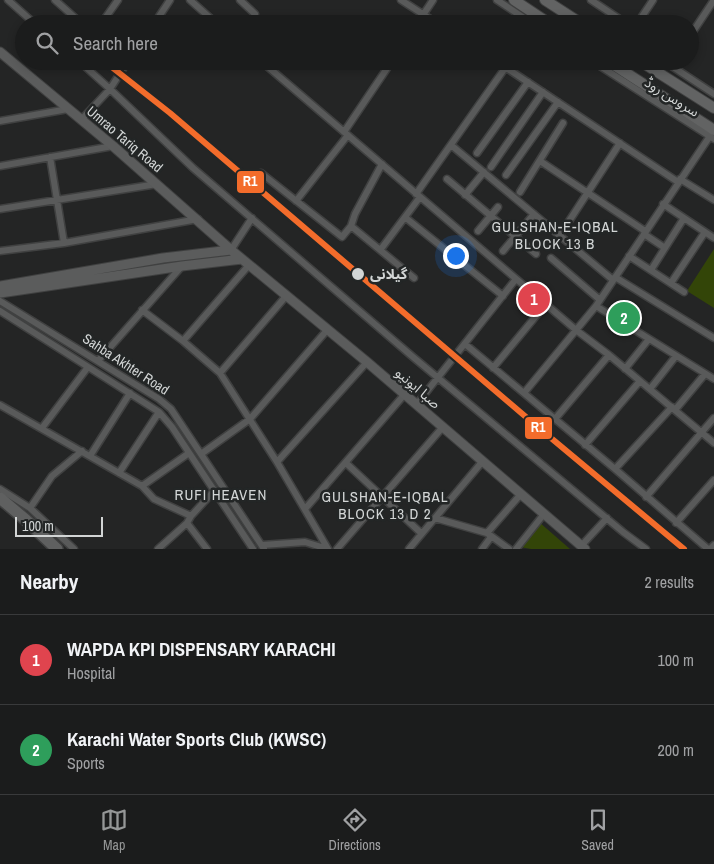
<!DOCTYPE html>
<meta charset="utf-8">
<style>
:root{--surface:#1b1c1c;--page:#282929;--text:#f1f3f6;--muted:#a0a1a3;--line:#393a3b;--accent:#959797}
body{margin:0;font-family:"Archivo Narrow","Noto Sans Arabic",sans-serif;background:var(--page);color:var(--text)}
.scale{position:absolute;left:15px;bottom:12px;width:88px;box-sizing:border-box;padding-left:5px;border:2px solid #d2d5d5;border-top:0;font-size:14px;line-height:18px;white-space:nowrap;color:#d2d5d5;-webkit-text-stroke:4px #232626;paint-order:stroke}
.you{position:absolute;left:455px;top:255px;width:18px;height:18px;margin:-12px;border:4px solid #fff;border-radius:50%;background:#1a73e8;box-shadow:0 0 0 8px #1a73e833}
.badge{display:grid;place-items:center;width:32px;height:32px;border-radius:50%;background:var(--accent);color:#fff;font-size:16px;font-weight:700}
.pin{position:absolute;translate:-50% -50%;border:2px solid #fff;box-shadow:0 1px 5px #0006}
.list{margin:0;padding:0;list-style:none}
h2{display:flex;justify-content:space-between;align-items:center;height:65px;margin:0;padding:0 20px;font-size:21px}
h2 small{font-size:16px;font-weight:400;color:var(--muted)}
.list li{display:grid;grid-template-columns:32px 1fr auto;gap:15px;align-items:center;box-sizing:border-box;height:90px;padding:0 20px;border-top:1px solid var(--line)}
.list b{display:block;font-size:19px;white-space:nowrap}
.list p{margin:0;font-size:16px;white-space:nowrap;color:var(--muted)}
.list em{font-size:16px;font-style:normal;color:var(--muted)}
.icon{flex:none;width:28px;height:28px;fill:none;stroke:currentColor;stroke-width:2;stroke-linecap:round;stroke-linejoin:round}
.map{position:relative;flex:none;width:714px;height:549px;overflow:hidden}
.search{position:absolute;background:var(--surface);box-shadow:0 2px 8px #0003;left:15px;right:15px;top:15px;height:55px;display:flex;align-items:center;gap:12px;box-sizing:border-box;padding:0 18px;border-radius:28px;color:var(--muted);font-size:19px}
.sheet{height:245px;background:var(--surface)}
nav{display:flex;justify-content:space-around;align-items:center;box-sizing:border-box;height:70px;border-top:1px solid var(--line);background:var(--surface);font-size:14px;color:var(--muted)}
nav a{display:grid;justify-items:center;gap:2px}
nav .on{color:var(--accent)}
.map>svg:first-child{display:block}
</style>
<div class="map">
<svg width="714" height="549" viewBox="0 0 714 549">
<rect width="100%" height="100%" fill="#242525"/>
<!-- green -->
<path fill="#334508" d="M 714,249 L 714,308 L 687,291 Z
M 539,522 L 570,549 L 531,549 L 520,547 Z"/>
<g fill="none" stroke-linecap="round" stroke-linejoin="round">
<!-- street casing -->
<g stroke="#404141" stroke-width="9">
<path id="street" d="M 8,0 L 35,24
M 55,0 L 82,24
M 190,0 L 217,24
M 240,0 L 255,14 L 249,20
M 401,0 L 438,24
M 497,0 L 533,24
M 591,0 L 627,24
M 101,24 L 118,0
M 154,24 L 170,0
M 417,24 L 433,0
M 637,24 L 653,0
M 690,36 L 714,0
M 79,61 L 110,89 L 193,168 L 413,357 L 623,532 L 646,549
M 261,61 L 576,330 L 609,355 L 714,443
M 496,61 L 678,182
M 592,61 L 714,139
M 673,61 L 670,65 L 714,94
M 81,120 L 110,89 L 128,61
M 0,121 L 68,109
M 344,132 L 392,61
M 451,145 L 613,280
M 477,153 L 528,82
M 50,157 L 64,243
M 540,161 L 645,231
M 0,166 L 113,146
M 491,167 L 543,92
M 261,173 L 342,237 L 351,226 L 355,214 L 382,164
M 506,175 L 558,102
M 447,179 L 536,254
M 680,179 L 714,200
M 520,192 L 563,123
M 416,194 L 510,61
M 465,195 L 484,172
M 296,201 L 348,135
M 663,204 L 714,238
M 0,209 L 157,184
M 406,218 L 503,296
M 351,226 L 414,278
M 478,231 L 498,207
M 644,234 L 665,248
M 560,235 L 620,143
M 381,249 L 420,197
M 231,250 L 252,218
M 0,251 L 64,243 L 198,219
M 503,251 L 534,214
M 629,256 L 684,292
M 551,258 L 600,300
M 651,270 L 684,218
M 615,277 L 714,338
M 671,283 L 705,232
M 0,301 L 159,399 L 171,409 L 264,549
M 596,306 L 714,379
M 142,310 L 183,341 L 220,373 L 277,462 L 328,549
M 0,311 L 159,412 L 172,427 L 253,549
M 183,341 L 249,265
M 465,344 L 615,469 L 708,549
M 98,361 L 182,266
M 493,368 L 546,304
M 625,369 L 649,339
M 220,373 L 287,295
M 650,389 L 676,356
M 524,393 L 596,306 L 710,136
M 0,405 L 142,486 L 154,499 L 191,516
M 416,405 L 516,279
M 675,410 L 705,374
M 555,419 L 609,355
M 42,428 L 88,367
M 585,445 L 640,381
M 201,454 L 250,419 L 328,329
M 90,456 L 130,393
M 277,462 L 367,362
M 346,463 L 421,533
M 615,469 L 672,407
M 119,473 L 159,412
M 142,486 L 189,453
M 0,489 L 30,508 L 74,549
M 646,497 L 714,418
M 30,508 L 52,476 L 82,451
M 305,509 L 404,395
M 435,518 L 487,533 L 509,549
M 187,523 L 207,549
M 676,523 L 714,480
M 487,533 L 521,494
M 262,545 L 305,542 L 328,549
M 581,546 L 607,518
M 158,549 L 187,523 L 191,516 L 214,491
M 337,549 L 442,428
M 409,549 L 482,462
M 482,549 L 491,537
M 516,549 L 544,514
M 710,549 L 714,545"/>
</g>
<!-- secondary casing -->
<g stroke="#404141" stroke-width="11">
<path id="secondary" d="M 0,52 L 113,146 L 231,250 L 367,362 L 585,549
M 0,286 L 163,258 L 231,250
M 0,293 L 182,266 L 242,259"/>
</g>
<!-- primary casing -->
<g stroke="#404141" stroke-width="12">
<path id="primary" d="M 514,0 L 550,24
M 545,0 L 582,24
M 608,61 L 714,130
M 640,61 L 714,108"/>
</g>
<!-- highway casing -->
<g stroke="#404141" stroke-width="14">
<path id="highway" d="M 0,498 L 26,520 L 57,549"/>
</g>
<!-- street -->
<use href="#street" stroke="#595a5a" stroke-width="6"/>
<!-- secondary -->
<use href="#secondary" stroke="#5b5c5c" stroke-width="9"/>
<!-- primary -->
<use href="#primary" stroke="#626363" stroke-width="10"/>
<!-- highway -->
<use href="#highway" stroke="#5f6060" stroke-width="11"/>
<!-- rail-1 casing -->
<g stroke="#232626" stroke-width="10">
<path id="rail-1" d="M 104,61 L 170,113 L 533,423 L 684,549"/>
</g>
<!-- rail-1 -->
<use href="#rail-1" stroke="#f36c2b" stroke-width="6"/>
</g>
<!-- markers -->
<circle fill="#d2d5d5" stroke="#232626" stroke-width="2" cx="358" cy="274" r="7"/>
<g text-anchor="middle" stroke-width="5" stroke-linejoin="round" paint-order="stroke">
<!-- street labels -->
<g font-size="14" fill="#d2d5d5" stroke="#232626">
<text transform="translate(672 97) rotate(32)" y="5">سروس روڈ</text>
<text transform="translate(125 139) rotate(40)" y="5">Umrao Tariq Road</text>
<text transform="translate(126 364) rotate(33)" y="5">Sahba Akhter Road</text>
<text transform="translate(418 388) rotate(41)" y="5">صبا ایونیو</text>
</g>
<!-- stop labels -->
<g font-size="14" font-weight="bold" fill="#d2d5d5" stroke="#232626" text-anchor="start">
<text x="370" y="279">گیلانی</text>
</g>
<!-- neighbourhood labels -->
<g font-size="15" letter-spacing="1" fill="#d2d5d5" stroke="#232626">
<text x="555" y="232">GULSHAN-E-IQBAL<tspan x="555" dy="17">BLOCK 13 B</tspan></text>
<text x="221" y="500">RUFI HEAVEN</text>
<text x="385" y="502">GULSHAN-E-IQBAL<tspan x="385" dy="17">BLOCK 13 D 2</tspan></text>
</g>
</g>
<g stroke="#232626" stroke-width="2">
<rect x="236" y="170" width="29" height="24" rx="5" fill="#f36c2b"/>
<rect x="524" y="416" width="29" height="24" rx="5" fill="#f36c2b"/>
</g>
<g font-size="14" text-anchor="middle" font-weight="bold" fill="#fff">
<text x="250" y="186">R1</text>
<text x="538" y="432">R1</text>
</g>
</svg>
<div class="scale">100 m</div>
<div class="you"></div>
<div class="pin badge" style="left:534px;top:299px;background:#e0444e">1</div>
<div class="pin badge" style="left:624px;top:318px;background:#2e9e5b">2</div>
<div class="search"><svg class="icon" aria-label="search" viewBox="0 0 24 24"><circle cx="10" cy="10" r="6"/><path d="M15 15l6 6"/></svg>Search here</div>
</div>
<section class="sheet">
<h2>Nearby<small>2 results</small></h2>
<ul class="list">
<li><span class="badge" style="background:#e0444e">1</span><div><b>WAPDA KPI DISPENSARY KARACHI</b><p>Hospital</p></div><em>100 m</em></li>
<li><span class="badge" style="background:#2e9e5b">2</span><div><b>Karachi Water Sports Club (KWSC)</b><p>Sports</p></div><em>200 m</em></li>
</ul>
</section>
<nav>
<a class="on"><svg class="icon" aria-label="map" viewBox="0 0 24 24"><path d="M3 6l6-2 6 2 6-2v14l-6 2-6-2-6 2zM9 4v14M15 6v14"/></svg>Map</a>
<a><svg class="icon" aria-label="directions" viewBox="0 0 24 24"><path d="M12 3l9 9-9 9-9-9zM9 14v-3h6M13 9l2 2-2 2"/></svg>Directions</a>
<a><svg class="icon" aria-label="saved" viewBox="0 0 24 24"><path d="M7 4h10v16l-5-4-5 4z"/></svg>Saved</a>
</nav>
